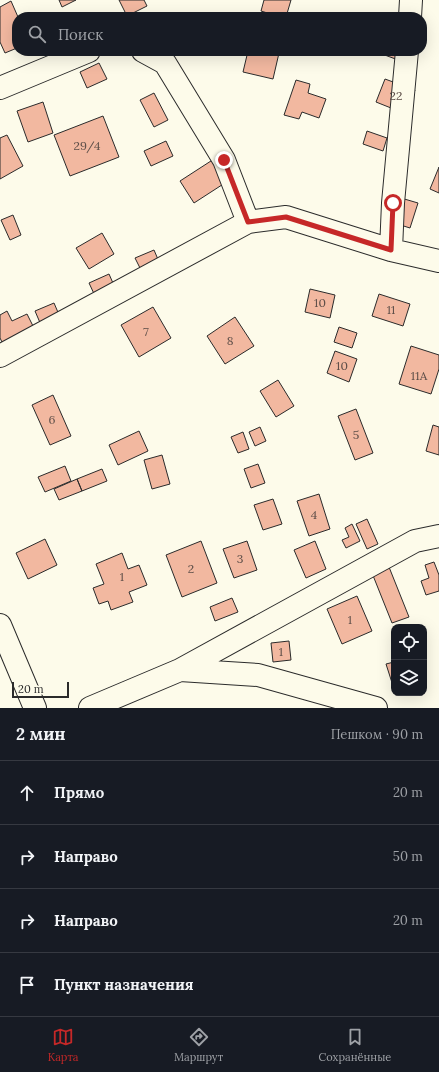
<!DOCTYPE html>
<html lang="ru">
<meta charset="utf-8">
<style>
:root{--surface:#171b24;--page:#242831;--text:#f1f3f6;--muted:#9ea1a6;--line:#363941;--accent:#c62828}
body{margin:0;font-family:Lora,serif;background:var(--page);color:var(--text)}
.controls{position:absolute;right:12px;bottom:12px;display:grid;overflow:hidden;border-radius:8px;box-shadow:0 4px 16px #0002}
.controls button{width:36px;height:36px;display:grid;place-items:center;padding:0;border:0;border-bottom:1px solid var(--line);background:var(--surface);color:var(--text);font:20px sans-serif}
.scale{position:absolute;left:12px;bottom:10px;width:57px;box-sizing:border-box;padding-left:4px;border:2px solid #2b2b2b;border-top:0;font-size:11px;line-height:14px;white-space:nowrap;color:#2b2b2b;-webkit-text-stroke:3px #fdfbea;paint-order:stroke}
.stop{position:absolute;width:12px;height:12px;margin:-9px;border:3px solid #c62828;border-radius:50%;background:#fff}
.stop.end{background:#c62828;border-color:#fff;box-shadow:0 1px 4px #0008}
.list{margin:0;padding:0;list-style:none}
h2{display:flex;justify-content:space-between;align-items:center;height:52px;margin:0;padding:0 16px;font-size:17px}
h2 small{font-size:13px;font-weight:400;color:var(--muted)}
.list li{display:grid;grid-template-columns:26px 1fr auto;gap:12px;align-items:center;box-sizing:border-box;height:64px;padding:0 16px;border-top:1px solid var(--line)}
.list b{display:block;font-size:15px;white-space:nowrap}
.list em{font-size:13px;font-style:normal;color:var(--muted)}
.icon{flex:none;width:22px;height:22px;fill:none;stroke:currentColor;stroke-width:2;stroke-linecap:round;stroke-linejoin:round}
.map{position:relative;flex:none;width:439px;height:708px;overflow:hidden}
.search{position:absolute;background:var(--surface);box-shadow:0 4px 16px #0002;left:12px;right:12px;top:12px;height:44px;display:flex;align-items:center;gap:10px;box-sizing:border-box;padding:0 14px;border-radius:16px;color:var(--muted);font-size:15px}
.sheet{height:308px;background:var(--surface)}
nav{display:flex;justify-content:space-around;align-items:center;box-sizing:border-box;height:56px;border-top:1px solid var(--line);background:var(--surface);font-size:11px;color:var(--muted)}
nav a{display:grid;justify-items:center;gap:2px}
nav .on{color:var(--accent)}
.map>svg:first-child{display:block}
</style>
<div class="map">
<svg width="439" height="708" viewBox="0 0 439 708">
<rect width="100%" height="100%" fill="#fdfbea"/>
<!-- building -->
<path fill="#f2b8a0" stroke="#2b2b2b" d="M 59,0 L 76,0 L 62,7 Z
M 119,0 L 144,0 L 147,6 L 127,16 Z
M 264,0 L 291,0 L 286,17 L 280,17 L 261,11 Z
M 11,1 L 18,17 L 17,17 L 17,48 L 5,53 L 0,42 L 0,7 Z
M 248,51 L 269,51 L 279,53 L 273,79 L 243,72 Z
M 384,51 L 414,51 L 409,64 L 382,54 Z
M 99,63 L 107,79 L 87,88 L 80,72 Z
M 385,79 L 415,90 L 406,114 L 376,102 Z
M 296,80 L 310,84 L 308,93 L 326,99 L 319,118 L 302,112 L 299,119 L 284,115 Z
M 154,93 L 168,120 L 154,127 L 140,100 Z
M 43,102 L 53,133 L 28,142 L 17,111 Z
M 103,116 L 119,157 L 70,176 L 54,135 Z
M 367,131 L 387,138 L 383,151 L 363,144 Z
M 7,135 L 23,166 L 0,179 L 0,138 Z
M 166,141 L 173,156 L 151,166 L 144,151 Z
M 214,159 L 228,181 L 194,203 L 180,181 Z
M 439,167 L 439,193 L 430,189 Z
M 401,198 L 418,203 L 410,228 L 394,223 Z
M 13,215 L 21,235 L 10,240 L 1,220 Z
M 102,233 L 114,254 L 89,269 L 76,248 Z
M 154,250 L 160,264 L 142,272 L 135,258 Z
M 109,274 L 116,290 L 96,298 L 89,283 Z
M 310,289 L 335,295 L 330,318 L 305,312 Z
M 379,294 L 410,304 L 403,326 L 372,316 Z
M 54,303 L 60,317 L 41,325 L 35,311 Z
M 153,307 L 171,338 L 139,357 L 121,325 Z
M 7,311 L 12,321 L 27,314 L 35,330 L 4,346 L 0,338 L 0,315 Z
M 235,317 L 254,346 L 225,364 L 207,336 Z
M 339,327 L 357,333 L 352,348 L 334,342 Z
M 411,346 L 439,355 L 439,369 L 431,394 L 399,384 Z
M 335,351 L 357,359 L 349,382 L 327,373 Z
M 278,380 L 294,406 L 276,417 L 260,391 Z
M 53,395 L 71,436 L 50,445 L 32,405 Z
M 356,409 L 373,453 L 355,460 L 338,416 Z
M 433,425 L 439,427 L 439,455 L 426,451 Z
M 260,427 L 266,441 L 255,446 L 249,432 Z
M 139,431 L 148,451 L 118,465 L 109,445 Z
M 243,432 L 249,449 L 238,453 L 231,437 Z
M 162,455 L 170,484 L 152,489 L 144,460 Z
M 258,464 L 265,483 L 251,488 L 244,469 Z
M 65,466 L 71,481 L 45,492 L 38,477 Z
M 102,469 L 107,481 L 82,491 L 77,479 Z
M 77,479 L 82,491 L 59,500 L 54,489 Z
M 319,494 L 330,529 L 309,536 L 297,501 Z
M 273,499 L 282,524 L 263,530 L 254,505 Z
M 367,519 L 378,544 L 367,549 L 356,524 Z
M 352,524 L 360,541 L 346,548 L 342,540 L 349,537 L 345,528 Z
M 45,539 L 57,565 L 28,579 L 16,553 Z
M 201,541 L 217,583 L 182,597 L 166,555 Z
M 247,541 L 257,570 L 234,578 L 223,549 Z
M 315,541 L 326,569 L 306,578 L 294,550 Z
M 122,553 L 128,569 L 139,565 L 147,585 L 129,592 L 133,602 L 111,610 L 108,601 L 99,604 L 93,588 L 104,584 L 96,564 Z
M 434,562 L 439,575 L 439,591 L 426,595 L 421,581 L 429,578 L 425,565 Z
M 389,567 L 409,617 L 392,623 L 372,573 Z
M 357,596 L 372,631 L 342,644 L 327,609 Z
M 232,598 L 238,612 L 215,621 L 210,607 Z
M 289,641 L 291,660 L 273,662 L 271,643 Z
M 394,662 L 394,689 L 386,664 Z"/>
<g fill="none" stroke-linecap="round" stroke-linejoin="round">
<!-- minor casing -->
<g stroke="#2b2b2b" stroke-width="24">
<path id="minor" d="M 410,17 L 411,0
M 143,51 L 165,63 L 224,160 L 248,222
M 0,88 L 89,51
M 391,250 L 393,203 L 407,51
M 0,356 L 248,222 L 286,217 L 391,250 L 439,261
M 0,625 L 35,708
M 180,670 L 258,675 L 376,708
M 90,708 L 180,670 L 415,541 L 439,536"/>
</g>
<!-- minor -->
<use href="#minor" stroke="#fdfbea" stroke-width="22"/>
</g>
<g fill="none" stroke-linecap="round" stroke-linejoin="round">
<!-- route -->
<path stroke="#c62828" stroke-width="5" d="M 224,160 L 248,222 L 286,217 L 391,250 L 393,203"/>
</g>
<g text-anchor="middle" stroke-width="3" stroke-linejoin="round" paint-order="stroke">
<!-- number labels -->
<g font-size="12" fill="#5d4e48">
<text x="396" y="100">22</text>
<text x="87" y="150">29/4</text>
<text x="320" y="307">10</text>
<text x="391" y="314">11</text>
<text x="146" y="336">7</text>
<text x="230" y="345">8</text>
<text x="342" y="370">10</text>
<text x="419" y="380">11А</text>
<text x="52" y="424">6</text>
<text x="356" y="439">5</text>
<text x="314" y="519">4</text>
<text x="240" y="563">3</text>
<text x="191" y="573">2</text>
<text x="122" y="581">1</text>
<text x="350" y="624">1</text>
<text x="281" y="656">1</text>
</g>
</g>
</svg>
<div class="controls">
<button><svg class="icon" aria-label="locate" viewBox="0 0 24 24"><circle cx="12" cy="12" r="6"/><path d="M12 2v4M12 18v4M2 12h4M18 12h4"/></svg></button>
<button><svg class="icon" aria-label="layers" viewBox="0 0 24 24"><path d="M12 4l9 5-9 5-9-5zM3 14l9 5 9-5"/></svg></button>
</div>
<div class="scale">20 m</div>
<div class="stop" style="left:393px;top:203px"></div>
<div class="stop end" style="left:224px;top:160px"></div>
<div class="search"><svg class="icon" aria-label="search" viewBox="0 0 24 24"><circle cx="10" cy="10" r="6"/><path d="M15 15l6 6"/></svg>Поиск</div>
</div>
<section class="sheet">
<h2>2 мин<small>Пешком · 90 m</small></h2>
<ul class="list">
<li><svg class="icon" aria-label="ahead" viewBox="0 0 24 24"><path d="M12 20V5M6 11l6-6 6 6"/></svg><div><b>Прямо</b></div><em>20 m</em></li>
<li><svg class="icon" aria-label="right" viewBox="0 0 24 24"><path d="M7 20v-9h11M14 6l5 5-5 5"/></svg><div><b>Направо</b></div><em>50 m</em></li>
<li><svg class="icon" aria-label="right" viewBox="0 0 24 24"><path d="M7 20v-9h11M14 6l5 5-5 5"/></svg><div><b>Направо</b></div><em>20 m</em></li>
<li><svg class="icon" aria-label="arrive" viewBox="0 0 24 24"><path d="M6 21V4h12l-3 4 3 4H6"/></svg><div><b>Пункт назначения</b></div></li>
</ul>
</section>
<nav>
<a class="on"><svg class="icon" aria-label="map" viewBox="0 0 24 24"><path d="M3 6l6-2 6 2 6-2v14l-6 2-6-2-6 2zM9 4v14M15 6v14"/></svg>Карта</a>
<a><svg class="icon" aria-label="directions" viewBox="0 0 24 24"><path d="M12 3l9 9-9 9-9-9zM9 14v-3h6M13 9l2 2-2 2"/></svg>Маршрут</a>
<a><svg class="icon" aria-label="saved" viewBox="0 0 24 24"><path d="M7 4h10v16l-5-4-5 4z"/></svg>Сохранённые</a>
</nav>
